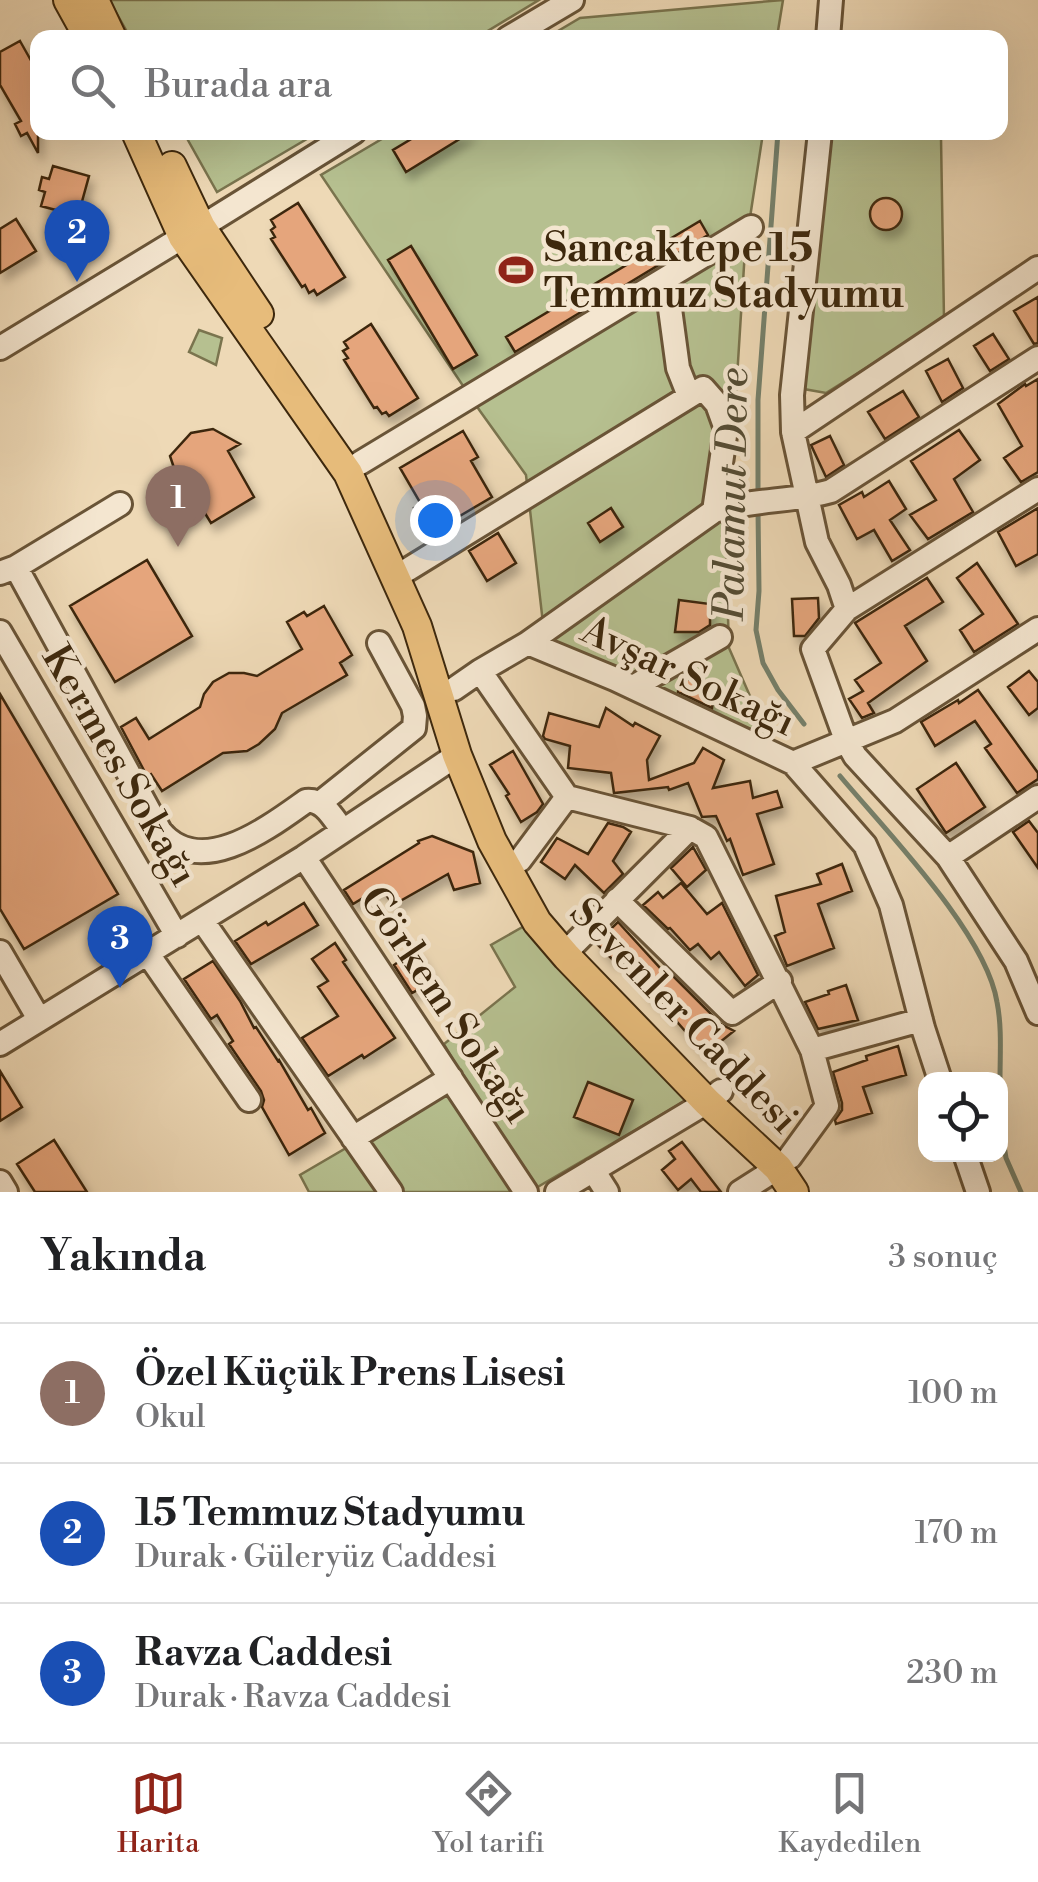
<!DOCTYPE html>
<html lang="tr">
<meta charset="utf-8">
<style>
:root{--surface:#fff;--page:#f6f6f6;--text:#202124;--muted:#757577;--line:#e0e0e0;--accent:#8f2418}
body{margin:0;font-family:"Libre Bodoni",serif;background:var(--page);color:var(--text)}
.controls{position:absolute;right:30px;bottom:30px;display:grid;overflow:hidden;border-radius:20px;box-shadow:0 10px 40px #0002}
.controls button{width:90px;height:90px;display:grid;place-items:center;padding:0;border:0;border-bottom:2px solid var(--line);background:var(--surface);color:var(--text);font:50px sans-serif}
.you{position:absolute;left:435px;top:520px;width:35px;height:35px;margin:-25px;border:8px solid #fff;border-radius:50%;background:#1a73e8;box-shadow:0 0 0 15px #1a73e833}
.badge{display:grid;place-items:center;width:65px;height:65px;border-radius:50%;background:var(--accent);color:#fff;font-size:32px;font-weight:700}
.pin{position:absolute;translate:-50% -82px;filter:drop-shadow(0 2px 5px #0008)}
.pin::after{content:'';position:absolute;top:52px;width:35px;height:30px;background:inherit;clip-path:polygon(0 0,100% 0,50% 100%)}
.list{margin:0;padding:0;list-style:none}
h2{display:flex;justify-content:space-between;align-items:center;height:130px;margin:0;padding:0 40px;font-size:42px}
h2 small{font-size:32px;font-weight:400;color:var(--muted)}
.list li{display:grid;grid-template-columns:65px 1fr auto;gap:30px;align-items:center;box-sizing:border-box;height:140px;padding:0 40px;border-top:2px solid var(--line)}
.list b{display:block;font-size:38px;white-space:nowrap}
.list p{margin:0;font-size:32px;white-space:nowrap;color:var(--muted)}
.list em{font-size:32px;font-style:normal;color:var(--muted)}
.icon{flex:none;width:55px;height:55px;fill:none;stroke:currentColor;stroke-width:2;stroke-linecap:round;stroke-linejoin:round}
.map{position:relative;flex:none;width:1038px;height:1192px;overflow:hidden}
.search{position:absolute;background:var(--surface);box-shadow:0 10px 40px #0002;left:30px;right:30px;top:30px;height:110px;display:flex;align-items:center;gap:25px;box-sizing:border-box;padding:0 35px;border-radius:20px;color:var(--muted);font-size:38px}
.sheet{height:550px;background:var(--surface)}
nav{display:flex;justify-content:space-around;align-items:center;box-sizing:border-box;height:140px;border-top:2px solid var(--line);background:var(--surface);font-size:28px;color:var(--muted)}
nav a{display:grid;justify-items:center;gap:5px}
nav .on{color:var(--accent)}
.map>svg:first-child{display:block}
</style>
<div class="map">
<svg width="1038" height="1192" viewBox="0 0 1038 1192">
<defs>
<filter id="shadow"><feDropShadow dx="4.5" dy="8" stdDeviation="5" flood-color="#0004"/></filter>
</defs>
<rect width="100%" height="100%" fill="#eed9b6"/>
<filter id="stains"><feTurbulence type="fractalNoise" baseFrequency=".002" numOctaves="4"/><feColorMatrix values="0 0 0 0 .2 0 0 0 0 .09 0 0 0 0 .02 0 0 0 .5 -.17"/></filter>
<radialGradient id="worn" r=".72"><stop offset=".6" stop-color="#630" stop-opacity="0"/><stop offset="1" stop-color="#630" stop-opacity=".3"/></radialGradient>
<!-- green -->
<path fill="#b6c090" stroke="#7a744e" stroke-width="2.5" d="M 109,0 L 539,0 L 476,38 L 130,37 Z
M 783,0 L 777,37 L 548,37 L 580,18 Z
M 184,133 L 317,133 L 217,192 Z
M 392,133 L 763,133 L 745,250 L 726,554 L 729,648 L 770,742 L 545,641 L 526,475 L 480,411 L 321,175 Z
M 830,135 L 941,138 L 944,319 L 826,393 L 804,389 L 800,383 Z
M 199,330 L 222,338 L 216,365 L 189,352 Z
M 526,925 L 690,1098 L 529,1192 L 309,1192 L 300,1175 L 464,1079 L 444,1044 L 515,987 L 491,945 Z"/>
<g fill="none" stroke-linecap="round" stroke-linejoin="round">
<!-- stream -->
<path stroke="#75806b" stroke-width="5" d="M 758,494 L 758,400 L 778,132
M 758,510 L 759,591 L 756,630 L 763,663 L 778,690 L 804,724
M 840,776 C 886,831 986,933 997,1002 C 1002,1027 1000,1054 1000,1080
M 1000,1121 L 1006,1158 L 1021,1192"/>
</g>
<!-- building -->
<path fill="#e5a57c" stroke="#3d280d" stroke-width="2.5" filter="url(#shadow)" d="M 20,41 L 38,73 L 38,153 L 27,133 L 21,136 L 15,124 L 21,121 L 0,85 L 0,52 Z
M 423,132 L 471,132 L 406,172 L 393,150 Z
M 53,166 L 89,176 L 78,216 L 41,206 L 45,192 L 39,190 L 42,177 L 49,179 Z
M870 214a16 16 0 1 1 32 0a16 16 0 1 1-32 0Z
M 298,203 L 345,277 L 317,295 L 314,290 L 309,293 L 305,285 L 302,287 L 271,239 L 275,237 L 271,230 L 275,227 L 271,220 Z
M 16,219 L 36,251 L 0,273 L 0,229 Z
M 700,221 L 708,235 L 515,352 L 506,337 Z
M 411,246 L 477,355 L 453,369 L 388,260 Z
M 1038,297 L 1038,343 L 1034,344 L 1014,311 Z
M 371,324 L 418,398 L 389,416 L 386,412 L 382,414 L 377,407 L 374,408 L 344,360 L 348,358 L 343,351 L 348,348 L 344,342 Z
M 993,334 L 1009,359 L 990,371 L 974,346 Z
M 948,359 L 963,388 L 942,402 L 926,371 Z
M 1038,379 L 1038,472 L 1021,482 L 1004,458 L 1022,446 L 998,404 L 1025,384 L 1026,386 Z
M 903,391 L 919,417 L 885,439 L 868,412 Z
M 213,429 L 240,444 L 228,451 L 254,497 L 211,523 L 198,502 L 203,499 L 187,472 L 178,480 L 170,456 L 191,433 Z
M 959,430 L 980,460 L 954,479 L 973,512 L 928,539 L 910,515 L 936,500 L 911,461 Z
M 463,431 L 478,457 L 471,461 L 492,497 L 429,534 L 414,508 L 421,504 L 400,468 Z
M 830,436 L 844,465 L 826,477 L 811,445 Z
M 889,481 L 906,509 L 890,520 L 910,550 L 892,561 L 874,530 L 857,539 L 839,505 L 862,492 L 864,497 Z
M 611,508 L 623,527 L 600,542 L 588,523 Z
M 1038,508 L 1038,554 L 1016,566 L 998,532 Z
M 498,533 L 516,563 L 487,581 L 469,551 Z
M 147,560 L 192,636 L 115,682 L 70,606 Z
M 977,563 L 1018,624 L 974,652 L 960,630 L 983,614 L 957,578 Z
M 927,578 L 943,602 L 905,626 L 927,661 L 868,703 L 874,713 L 862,718 L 849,699 L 863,691 L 855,680 L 881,663 L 855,623 Z
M 818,598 L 819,618 L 805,636 L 794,636 L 792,599 Z
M 679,600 L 710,604 L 710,625 L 699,632 L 675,632 Z
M 324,606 L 352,655 L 340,663 L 347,675 L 282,713 L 275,729 L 259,744 L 247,751 L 223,753 L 162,791 L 151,774 L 147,776 L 121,727 L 136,718 L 149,739 L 200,707 L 204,694 L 213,682 L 229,673 L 244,673 L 257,676 L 302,649 L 287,622 L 304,612 L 307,616 Z
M 1029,671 L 1038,682 L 1038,708 L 1029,715 L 1008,687 Z
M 679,679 L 715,681 L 712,708 L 678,692 Z
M 978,690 L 1038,773 L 1038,779 L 1017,793 L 985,748 L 991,744 L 975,721 L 935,746 L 921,722 L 958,700 L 959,703 Z
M 0,694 L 118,894 L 24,949 L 0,909 Z
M 606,708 L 633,726 L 635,723 L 660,736 L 647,760 L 649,780 L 694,763 L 703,748 L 724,760 L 713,788 L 750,781 L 753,798 L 777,791 L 782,807 L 757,814 L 774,864 L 743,875 L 730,839 L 727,841 L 716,816 L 702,817 L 688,783 L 669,790 L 668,787 L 614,793 L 611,773 L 568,768 L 570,746 L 545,739 L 543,736 L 549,713 L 599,727 Z
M 513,751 L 543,804 L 537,812 L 521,822 L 506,796 L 509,794 L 490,765 Z
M 956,763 L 985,807 L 946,833 L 917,789 Z
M 1029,821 L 1038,833 L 1038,868 L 1013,832 Z
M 608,823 L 623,827 L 631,832 L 613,861 L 623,874 L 604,893 L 575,865 L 565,879 L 541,862 L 557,838 L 588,854 Z
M 432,836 L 473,852 L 480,883 L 454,890 L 448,874 L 393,905 L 381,887 L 353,904 L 344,890 L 419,843 L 418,841 Z
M 693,847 L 706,870 L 687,887 L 671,868 Z
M 842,864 L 852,891 L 818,904 L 834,948 L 787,966 L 775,936 L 785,932 L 776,896 L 821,884 L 817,874 Z
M 681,883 L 707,914 L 722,903 L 758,975 L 745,986 L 719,952 L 711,959 L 698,944 L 690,950 L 670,928 L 668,929 L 643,905 L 658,892 L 663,898 Z
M 304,903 L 318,925 L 251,964 L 235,941 L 266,922 L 268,925 Z
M 618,922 L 662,970 L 665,968 L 721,1024 L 734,1031 L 705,1054 L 659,1001 L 657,1003 L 643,988 L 645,986 L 619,956 L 614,961 L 596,943 Z
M 335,943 L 346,960 L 343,962 L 395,1038 L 364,1058 L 362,1055 L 328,1076 L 302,1038 L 338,1016 L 318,987 L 328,981 L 312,959 Z
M 416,949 L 435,980 L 412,993 L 394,965 Z
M 213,961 L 240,1001 L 254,1028 L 256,1027 L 278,1061 L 279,1060 L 308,1110 L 311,1108 L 325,1133 L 289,1155 L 262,1107 L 264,1100 L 261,1091 L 229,1044 L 233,1041 L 217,1015 L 211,1019 L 184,979 Z
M 846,985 L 858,1020 L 818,1029 L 805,1002 L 829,994 L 828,991 Z
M 898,1046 L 906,1075 L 863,1087 L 872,1113 L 836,1124 L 835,1120 L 842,1110 L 842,1103 L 833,1072 L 867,1060 L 866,1056 Z
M 0,1071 L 22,1107 L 0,1121 Z
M 588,1082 L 633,1100 L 619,1135 L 574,1117 Z
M 54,1140 L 87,1192 L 35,1192 L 17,1164 Z
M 682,1142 L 721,1192 L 701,1192 L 691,1179 L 678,1190 L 662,1170 L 675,1159 L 669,1151 Z"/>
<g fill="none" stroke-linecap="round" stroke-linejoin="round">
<!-- minor casing -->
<g stroke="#695437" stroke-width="28">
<path id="minor" d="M 508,38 L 572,0
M 828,38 L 831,0
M 820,132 L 792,395 L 793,432 L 817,542 L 839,585 L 847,609 L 813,649 L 846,740 L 855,756 L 948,857 L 1016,961 L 1038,1013
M 201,227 L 354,132
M 666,279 L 678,368 L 689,396
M 0,348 L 183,237
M 793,432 L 1038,268
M 360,463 L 751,227
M 16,567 L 160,831 C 200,880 268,828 306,801 C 324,799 333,818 343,831
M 407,570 L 703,388 L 717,404 L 726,429 L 714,511
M 0,573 L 16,567 L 120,504
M 847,609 L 1038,489
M 0,632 L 177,936
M 528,643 L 714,511 C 752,499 793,502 831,491 L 1038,358
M 480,671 L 567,797 L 690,828 L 706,837 L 812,1050 L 921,1020
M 633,687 L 720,637
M 454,689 L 480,671 L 528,643 L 615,679 L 793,763 L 865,845 L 891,905 L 923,1028 L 940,1080
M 793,763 L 895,721 L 1038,629
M 320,803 L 414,728 L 415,716 L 413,706 L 379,643
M 304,857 L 526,1192
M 948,857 L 1038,797
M 520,860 L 567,797
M 617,900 L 732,1013 L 780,981
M 202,920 L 391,1192
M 573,945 L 690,828
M 0,952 L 39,1019
M 148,954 L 249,1100
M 0,1044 L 304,857 L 457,755
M 353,1138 L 451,1078
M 965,1154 L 978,1192
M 790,1157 L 827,1106 L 812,1050
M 593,1170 L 607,1192
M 0,1182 L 6,1192
M 557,1192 L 707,1102 L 721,1091
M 740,1192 L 778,1168"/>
</g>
<!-- major casing -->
<g stroke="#3d280d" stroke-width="32">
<path id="major" d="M 68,0 L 89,38
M 94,0 L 112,38
M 136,132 L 183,237 L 348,473 L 417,626 L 457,755 L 492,841 L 537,922 L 567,957 L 707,1102 L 778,1168 L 794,1192
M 172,166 L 201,227 L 259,314"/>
</g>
<!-- minor -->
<use href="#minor" stroke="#f4e6d0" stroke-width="22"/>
<!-- major -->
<use href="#major" stroke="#e7bc7b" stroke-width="28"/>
</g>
<!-- icons -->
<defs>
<g id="stadium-bare" transform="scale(2.7)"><path d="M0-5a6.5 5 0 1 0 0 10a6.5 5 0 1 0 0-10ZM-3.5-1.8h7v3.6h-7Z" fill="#8f2418" stroke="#f4e6d0" stroke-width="2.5" paint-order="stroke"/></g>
</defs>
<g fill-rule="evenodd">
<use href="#stadium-bare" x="516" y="270"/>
</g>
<g text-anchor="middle" stroke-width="9" stroke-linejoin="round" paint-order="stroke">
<!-- poi labels -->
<g font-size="40" font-weight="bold" fill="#3d280d" stroke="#f4e6d0" text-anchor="start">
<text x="544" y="261">Sancaktepe 15<tspan x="544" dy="46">Temmuz Stadyumu</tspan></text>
</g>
<!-- street labels -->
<g font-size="40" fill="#3d280d" stroke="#f4e6d0">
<text transform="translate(689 675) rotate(25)" y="14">Avşar Sokağı</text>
<text transform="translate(121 765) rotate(60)" y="14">Kermes Sokağı</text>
<text transform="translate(447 1004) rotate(56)" y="14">Görkem Sokağı</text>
<text transform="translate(685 1015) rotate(46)" y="14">Sevenler Caddesi</text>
</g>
<!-- water labels -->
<g font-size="42" font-style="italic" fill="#544c34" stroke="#f4e6d0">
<text transform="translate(730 494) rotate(-89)" y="15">Palamut Dere</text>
</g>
</g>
<rect width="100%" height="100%" filter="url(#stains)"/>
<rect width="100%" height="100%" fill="url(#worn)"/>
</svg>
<div class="controls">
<button><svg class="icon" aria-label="locate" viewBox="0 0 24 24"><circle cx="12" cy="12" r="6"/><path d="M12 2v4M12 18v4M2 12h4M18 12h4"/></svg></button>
</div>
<div class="you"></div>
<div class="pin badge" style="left:178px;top:547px;background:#8d6e63">1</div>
<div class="pin badge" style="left:77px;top:282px;background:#1a4fb4">2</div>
<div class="pin badge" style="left:120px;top:988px;background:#1a4fb4">3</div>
<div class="search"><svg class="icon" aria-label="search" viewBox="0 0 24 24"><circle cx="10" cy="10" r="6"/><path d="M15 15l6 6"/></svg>Burada ara</div>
</div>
<section class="sheet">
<h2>Yakında<small>3 sonuç</small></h2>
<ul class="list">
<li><span class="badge" style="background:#8d6e63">1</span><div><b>Özel Küçük Prens Lisesi</b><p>Okul</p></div><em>100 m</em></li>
<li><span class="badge" style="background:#1a4fb4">2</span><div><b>15 Temmuz Stadyumu</b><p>Durak · Güleryüz Caddesi</p></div><em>170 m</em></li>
<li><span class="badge" style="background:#1a4fb4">3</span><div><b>Ravza Caddesi</b><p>Durak · Ravza Caddesi</p></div><em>230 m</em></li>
</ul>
</section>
<nav>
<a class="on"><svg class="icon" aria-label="map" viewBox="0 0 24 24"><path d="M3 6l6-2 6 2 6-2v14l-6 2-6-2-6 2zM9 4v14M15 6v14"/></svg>Harita</a>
<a><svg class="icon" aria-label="directions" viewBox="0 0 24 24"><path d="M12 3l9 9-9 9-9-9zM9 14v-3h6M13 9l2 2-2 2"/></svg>Yol tarifi</a>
<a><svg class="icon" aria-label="saved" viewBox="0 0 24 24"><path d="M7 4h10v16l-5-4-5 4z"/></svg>Kaydedilen</a>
</nav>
